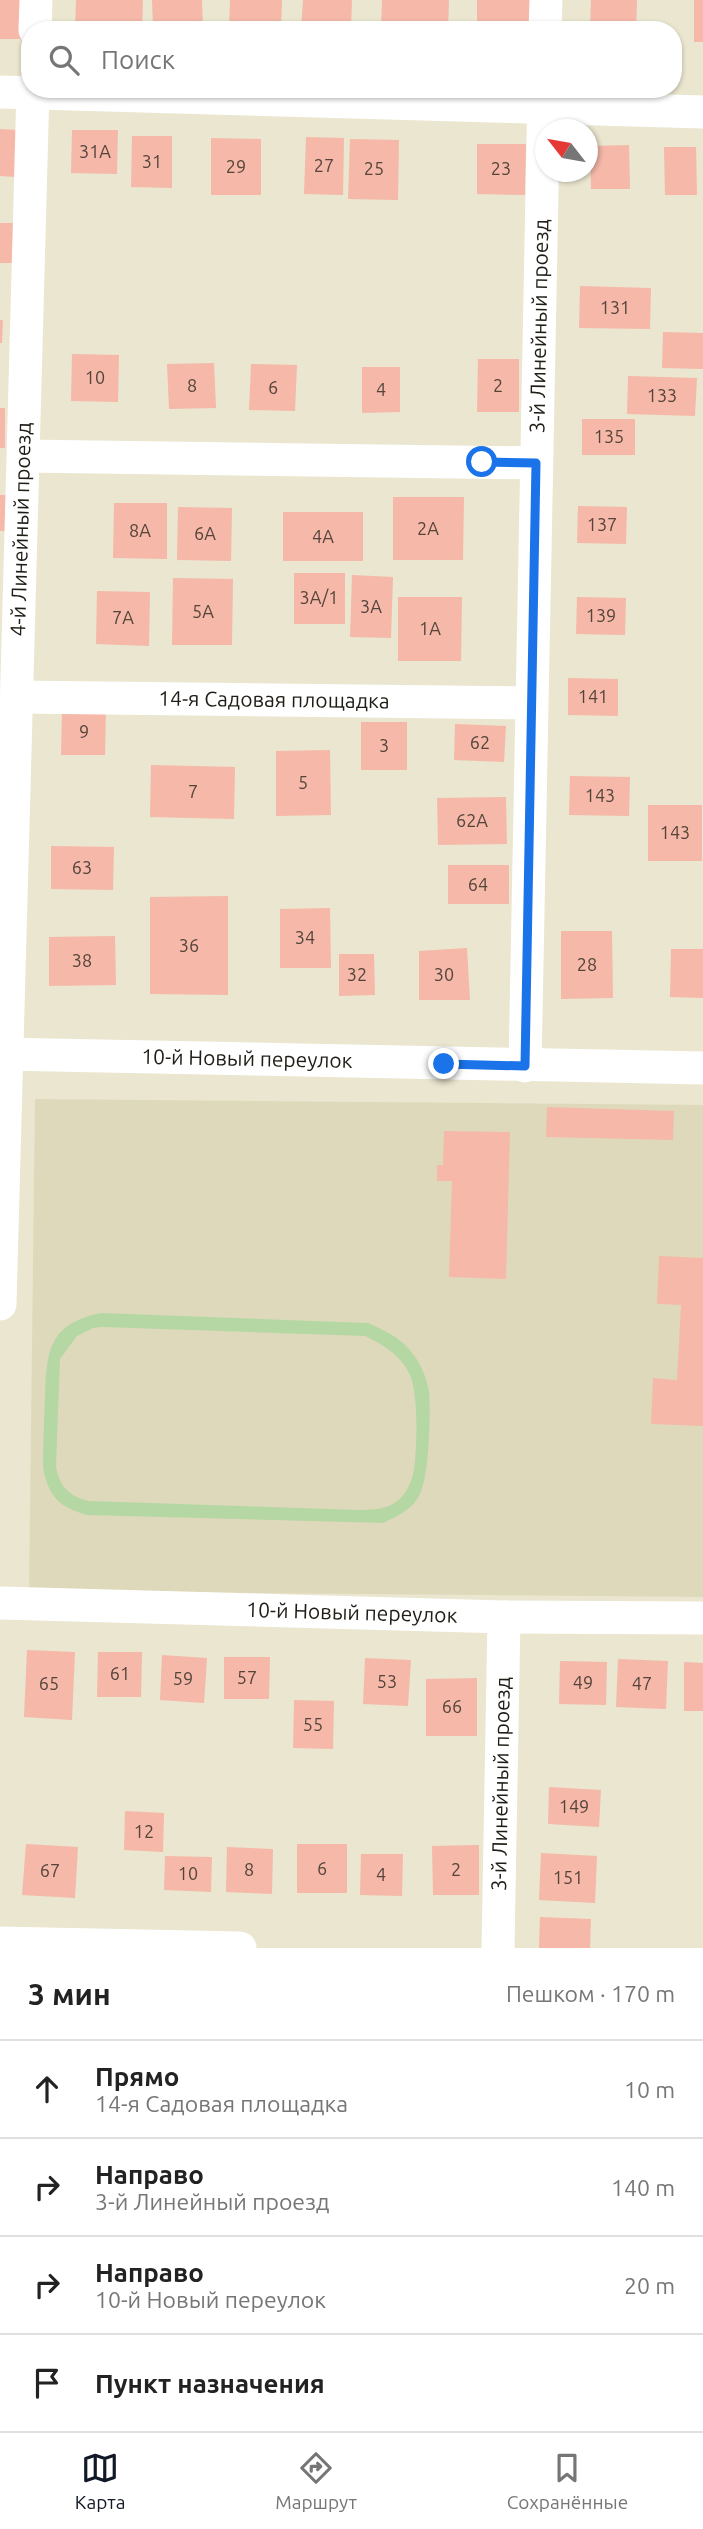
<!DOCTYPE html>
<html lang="ru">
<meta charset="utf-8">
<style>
:root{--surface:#fff;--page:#f6f6f6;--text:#222;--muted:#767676;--line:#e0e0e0;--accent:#111827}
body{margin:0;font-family:Ubuntu,sans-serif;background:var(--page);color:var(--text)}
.compass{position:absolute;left:535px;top:119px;width:63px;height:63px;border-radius:50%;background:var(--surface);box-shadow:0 2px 5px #0004;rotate:301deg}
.stop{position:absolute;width:21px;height:21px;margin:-16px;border:5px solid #1a73e8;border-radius:50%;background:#fff}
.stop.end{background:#1a73e8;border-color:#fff;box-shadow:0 2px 7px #0008}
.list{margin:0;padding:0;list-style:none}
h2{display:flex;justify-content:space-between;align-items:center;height:91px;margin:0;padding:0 28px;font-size:30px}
h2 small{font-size:23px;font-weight:400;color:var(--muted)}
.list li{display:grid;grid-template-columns:46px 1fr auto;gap:21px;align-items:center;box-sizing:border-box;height:98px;padding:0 28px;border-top:2px solid var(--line)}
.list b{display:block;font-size:26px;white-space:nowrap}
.list p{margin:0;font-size:23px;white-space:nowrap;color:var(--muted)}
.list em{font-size:23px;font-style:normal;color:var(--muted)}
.icon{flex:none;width:38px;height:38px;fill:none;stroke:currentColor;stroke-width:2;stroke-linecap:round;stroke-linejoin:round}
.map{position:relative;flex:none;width:703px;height:1948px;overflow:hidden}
.search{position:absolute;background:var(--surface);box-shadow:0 2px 5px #0004;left:21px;right:21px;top:21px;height:77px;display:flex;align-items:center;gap:18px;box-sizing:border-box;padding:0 24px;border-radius:28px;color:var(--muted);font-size:26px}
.sheet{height:483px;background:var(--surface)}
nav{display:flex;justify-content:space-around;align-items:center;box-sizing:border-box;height:98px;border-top:2px solid var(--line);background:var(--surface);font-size:19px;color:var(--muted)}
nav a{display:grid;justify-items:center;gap:4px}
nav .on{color:var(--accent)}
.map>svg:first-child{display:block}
</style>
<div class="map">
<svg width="703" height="1948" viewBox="0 0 703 1948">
<rect width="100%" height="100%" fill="#eae6cf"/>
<!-- built -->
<path fill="#dfd9bb" d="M 35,1099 L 703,1105 L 703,1597 L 29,1591 Z"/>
<!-- green -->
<path fill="#b5d7a4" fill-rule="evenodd" d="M 101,1313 L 368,1323 C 383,1330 398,1336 409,1349 C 419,1360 427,1377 429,1392 C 431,1414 429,1475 420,1494 C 413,1509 398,1516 383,1523 L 87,1515 C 59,1507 49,1497 43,1468 C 43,1445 44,1421 45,1397 C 47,1351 48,1324 101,1313 ZM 102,1327 L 365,1336 C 384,1345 400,1355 409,1373 C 419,1392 417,1448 414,1470 C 412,1481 406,1495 396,1502 C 386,1510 372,1509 360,1510 L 89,1501 C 69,1496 60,1487 56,1467 L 60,1359 L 77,1336 L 93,1328 Z"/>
<!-- building -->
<path fill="#f5b8a9" d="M 0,0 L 22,0 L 21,39 L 0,39 Z
M 76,0 L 143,0 L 142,30 L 75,29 Z
M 152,0 L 202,0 L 203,28 L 153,28 Z
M 230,0 L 282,0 L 281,30 L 229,30 Z
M 303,0 L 352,0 L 351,30 L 301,30 Z
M 382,0 L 449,0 L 448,30 L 381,30 Z
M 477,0 L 532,0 L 532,30 L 477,30 Z
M 591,0 L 637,0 L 636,30 L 590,30 Z
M 694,0 L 703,0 L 703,42 L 694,42 Z
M 0,129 L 18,130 L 16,177 L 0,176 Z
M 72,130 L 118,130 L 117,174 L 71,173 Z
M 132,136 L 172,136 L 172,188 L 131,187 Z
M 306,137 L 344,138 L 343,195 L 304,194 Z
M 211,138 L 261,139 L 261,195 L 211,195 Z
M 350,139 L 399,140 L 398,200 L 348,199 Z
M 477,144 L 526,144 L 525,195 L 477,194 Z
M 629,145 L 630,189 L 591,189 L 590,146 Z
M 664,147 L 696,147 L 697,195 L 665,195 Z
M 0,223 L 16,223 L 16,263 L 0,263 Z
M 580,286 L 651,288 L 650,329 L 579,328 Z
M 0,320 L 3,320 L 2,343 L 0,343 Z
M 663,332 L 703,333 L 703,369 L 662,368 Z
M 72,354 L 119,355 L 118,402 L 71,401 Z
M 478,359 L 519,359 L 519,412 L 477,412 Z
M 214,363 L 216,408 L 169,409 L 167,364 Z
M 251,364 L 297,365 L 295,411 L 249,410 Z
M 362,367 L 400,367 L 400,412 L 362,413 Z
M 628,376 L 697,378 L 695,416 L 627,414 Z
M 0,408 L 5,408 L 5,448 L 0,448 Z
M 582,419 L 635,419 L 635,455 L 582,455 Z
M 0,495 L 6,495 L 6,531 L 0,531 Z
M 393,497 L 464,497 L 463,560 L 393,560 Z
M 114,503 L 167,503 L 167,559 L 113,558 Z
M 578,506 L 627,507 L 626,544 L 577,543 Z
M 178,507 L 232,508 L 231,561 L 177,560 Z
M 283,512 L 363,512 L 363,561 L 283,561 Z
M 294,573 L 345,573 L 345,624 L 294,624 Z
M 352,575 L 393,577 L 391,638 L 350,637 Z
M 173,578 L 233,579 L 232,645 L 172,645 Z
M 97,591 L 150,592 L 149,646 L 96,644 Z
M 398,597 L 462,597 L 461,661 L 398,661 Z
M 577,597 L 626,598 L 625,635 L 576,634 Z
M 568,678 L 618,679 L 618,716 L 568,715 Z
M 62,709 L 106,709 L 105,755 L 61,755 Z
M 361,722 L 407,722 L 407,770 L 361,770 Z
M 455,724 L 506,726 L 504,762 L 454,760 Z
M 330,750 L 331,815 L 276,816 L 276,751 Z
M 151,765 L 235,767 L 234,819 L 150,817 Z
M 570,776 L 630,777 L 629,816 L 569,815 Z
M 506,797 L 507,844 L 438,845 L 437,798 Z
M 648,805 L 702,805 L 702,861 L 648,861 Z
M 51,846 L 114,847 L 113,890 L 51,889 Z
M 448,865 L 509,865 L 509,904 L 448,904 Z
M 228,896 L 228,995 L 150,994 L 150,897 Z
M 330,908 L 331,968 L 280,968 L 280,909 Z
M 561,931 L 612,931 L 613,998 L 561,999 Z
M 115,936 L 116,985 L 49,986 L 49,937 Z
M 467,948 L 470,1000 L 419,1000 L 419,951 Z
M 671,949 L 703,949 L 703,998 L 670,997 Z
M 339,954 L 374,954 L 375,995 L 339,996 Z
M 547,1107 L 674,1111 L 673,1140 L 546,1137 Z
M 444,1131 L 510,1132 L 506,1279 L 449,1277 L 452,1181 L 437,1181 L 437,1165 L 443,1165 Z
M 659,1256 L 703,1258 L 703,1426 L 651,1424 L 653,1378 L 677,1380 L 681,1305 L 657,1304 Z
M 27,1650 L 75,1652 L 72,1720 L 24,1717 Z
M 98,1652 L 142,1652 L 141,1697 L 97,1697 Z
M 162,1655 L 207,1658 L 204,1703 L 160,1700 Z
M 224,1657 L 270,1657 L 269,1699 L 224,1699 Z
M 365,1658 L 411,1660 L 408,1706 L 363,1704 Z
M 618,1659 L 668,1661 L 666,1709 L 616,1707 Z
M 560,1661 L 607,1662 L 606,1705 L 559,1704 Z
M 684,1662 L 703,1663 L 703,1711 L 684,1711 Z
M 477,1678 L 477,1736 L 426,1736 L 426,1679 Z
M 294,1700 L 334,1701 L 333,1749 L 293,1748 Z
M 549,1787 L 601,1790 L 599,1827 L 548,1824 Z
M 125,1811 L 164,1813 L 163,1852 L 124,1850 Z
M 26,1844 L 78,1847 L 75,1898 L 22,1895 Z
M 297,1844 L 347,1844 L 347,1893 L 297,1893 Z
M 479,1845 L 479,1895 L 433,1895 L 432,1846 Z
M 227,1847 L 273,1849 L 272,1894 L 226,1892 Z
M 541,1853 L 597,1856 L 595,1903 L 539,1900 Z
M 361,1854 L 403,1854 L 402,1896 L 360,1895 Z
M 165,1856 L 212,1857 L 211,1892 L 164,1890 Z
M 540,1917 L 591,1919 L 590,1948 L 539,1948 Z"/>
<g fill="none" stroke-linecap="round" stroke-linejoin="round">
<!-- street -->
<g stroke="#fff" stroke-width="33">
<path d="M 35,30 L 36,0"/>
<path d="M 545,30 L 546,0"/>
<path d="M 0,92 L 703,112"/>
<path d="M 24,456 L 536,463"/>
<path id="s1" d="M 17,697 L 531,703"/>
<path id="s2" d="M 0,1054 L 703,1068"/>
<path id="s3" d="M 525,1066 L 544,89"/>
<path id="s4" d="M 0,1304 L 33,89"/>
<path id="s5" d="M 0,1603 L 504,1617 L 703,1618"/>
<path d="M 0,1943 L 240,1948"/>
<path id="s6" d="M 498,1948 L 504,1617"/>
</g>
</g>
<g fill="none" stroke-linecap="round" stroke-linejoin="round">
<!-- route -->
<path stroke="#1a73e8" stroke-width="9" d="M 444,1064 L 525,1066 L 536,463 L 482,462"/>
</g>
<g text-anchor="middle" stroke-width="5" stroke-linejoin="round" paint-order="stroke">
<!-- number labels -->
<g font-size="18" fill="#54443a">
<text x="95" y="158">31А</text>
<text x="152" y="168">31</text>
<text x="324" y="172">27</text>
<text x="236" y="173">29</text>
<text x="374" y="175">25</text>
<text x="501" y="175">23</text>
<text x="615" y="314">131</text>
<text x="95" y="384">10</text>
<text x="192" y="392">8</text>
<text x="498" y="392">2</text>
<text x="273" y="394">6</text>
<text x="381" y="396">4</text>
<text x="662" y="402">133</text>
<text x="609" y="443">135</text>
<text x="602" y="531">137</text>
<text x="428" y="535">2А</text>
<text x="140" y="537">8А</text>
<text x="205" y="540">6А</text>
<text x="323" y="543">4А</text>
<text x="319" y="604">3А/1</text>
<text x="371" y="613">3А</text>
<text x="203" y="618">5А</text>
<text x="601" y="622">139</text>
<text x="123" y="624">7А</text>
<text x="430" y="635">1А</text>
<text x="593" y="703">141</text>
<text x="84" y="738">9</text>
<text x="480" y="749">62</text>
<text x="384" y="752">3</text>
<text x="303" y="789">5</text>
<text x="193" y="798">7</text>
<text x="600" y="802">143</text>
<text x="472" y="827">62А</text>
<text x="675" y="839">143</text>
<text x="82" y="874">63</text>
<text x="478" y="891">64</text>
<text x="305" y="944">34</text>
<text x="189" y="952">36</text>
<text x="82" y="967">38</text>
<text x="587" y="971">28</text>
<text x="357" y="981">32</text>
<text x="444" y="981">30</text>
<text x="120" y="1680">61</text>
<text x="247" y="1684">57</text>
<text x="183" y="1685">59</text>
<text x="387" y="1688">53</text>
<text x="583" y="1689">49</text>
<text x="49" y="1690">65</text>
<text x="642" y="1690">47</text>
<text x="452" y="1713">66</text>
<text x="313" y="1731">55</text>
<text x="574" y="1813">149</text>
<text x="144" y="1838">12</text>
<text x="322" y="1875">6</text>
<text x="249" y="1876">8</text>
<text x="456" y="1876">2</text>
<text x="50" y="1877">67</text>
<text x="188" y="1880">10</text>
<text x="381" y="1881">4</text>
<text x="568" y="1884">151</text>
</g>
<!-- street labels -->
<g font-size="21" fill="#1f1d15" stroke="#f7f3dc">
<text dy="7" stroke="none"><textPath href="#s3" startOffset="740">3-й Линейный проезд</textPath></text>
<text dy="7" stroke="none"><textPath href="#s4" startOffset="775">4-й Линейный проезд</textPath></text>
<text dy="7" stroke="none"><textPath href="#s1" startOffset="257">14-я Садовая площадка</textPath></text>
<text dy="7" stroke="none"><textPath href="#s2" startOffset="247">10-й Новый переулок</textPath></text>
<text dy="7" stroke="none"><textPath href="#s5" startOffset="352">10-й Новый переулок</textPath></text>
<text dy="7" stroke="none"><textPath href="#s6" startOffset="164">3-й Линейный проезд</textPath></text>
</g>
</g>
</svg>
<svg class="compass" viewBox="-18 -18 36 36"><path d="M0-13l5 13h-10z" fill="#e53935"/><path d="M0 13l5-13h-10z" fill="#767676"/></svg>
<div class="stop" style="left:482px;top:462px"></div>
<div class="stop end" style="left:444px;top:1064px"></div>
<div class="search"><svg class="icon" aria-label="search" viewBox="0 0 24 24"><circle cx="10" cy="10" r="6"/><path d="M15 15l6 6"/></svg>Поиск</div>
</div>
<section class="sheet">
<h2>3 мин<small>Пешком · 170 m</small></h2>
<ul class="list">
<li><svg class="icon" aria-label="ahead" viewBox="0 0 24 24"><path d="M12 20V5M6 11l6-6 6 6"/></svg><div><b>Прямо</b><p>14-я Садовая площадка</p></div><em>10 m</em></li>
<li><svg class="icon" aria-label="right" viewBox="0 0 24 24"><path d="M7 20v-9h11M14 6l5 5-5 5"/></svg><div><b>Направо</b><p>3-й Линейный проезд</p></div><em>140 m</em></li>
<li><svg class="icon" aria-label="right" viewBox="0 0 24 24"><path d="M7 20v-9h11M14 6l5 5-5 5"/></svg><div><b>Направо</b><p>10-й Новый переулок</p></div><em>20 m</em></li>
<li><svg class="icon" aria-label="arrive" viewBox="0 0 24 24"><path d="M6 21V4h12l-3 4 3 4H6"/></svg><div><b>Пункт назначения</b></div></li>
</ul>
</section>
<nav>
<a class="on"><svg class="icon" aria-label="map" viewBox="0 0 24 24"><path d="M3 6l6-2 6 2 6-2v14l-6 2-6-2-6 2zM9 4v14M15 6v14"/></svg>Карта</a>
<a><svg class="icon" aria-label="directions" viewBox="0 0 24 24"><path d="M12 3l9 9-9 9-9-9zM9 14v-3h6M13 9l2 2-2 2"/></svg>Маршрут</a>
<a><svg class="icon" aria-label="saved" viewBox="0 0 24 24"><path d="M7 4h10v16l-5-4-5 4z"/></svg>Сохранённые</a>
</nav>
